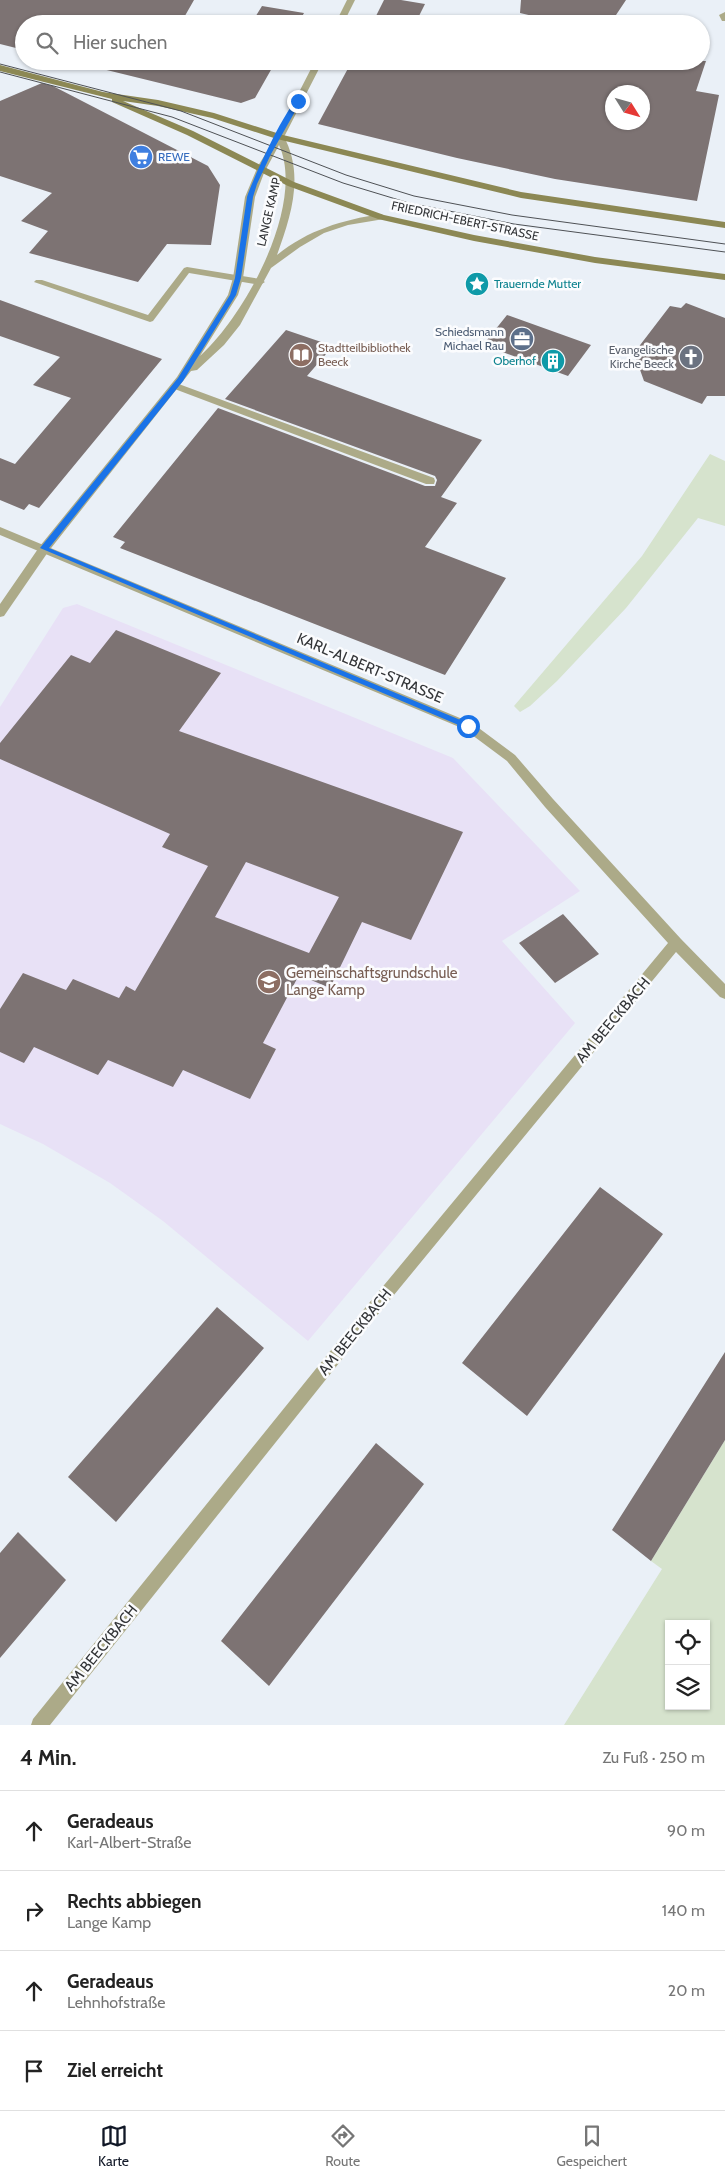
<!DOCTYPE html>
<html lang="de">
<meta charset="utf-8">
<style>
:root{--surface:#fff;--page:#f2f2f2;--text:#222;--muted:#767676;--line:#e0e0e0;--accent:#111827}
body{margin:0;font-family:Cabin,sans-serif;background:var(--page);color:var(--text)}
.controls{position:absolute;right:15px;bottom:15px;display:grid;overflow:hidden;border-radius:0px;box-shadow:0 1px 4px #0004}
.controls button{width:45px;height:45px;display:grid;place-items:center;padding:0;border:0;border-bottom:1px solid var(--line);background:var(--surface);color:var(--text);font:25px sans-serif}
.compass{position:absolute;left:605px;top:85px;width:45px;height:45px;border-radius:50%;background:var(--surface);box-shadow:0 1px 4px #0004;rotate:127deg}
.stop{position:absolute;width:15px;height:15px;margin:-11px;border:4px solid #1a73e8;border-radius:50%;background:#fff}
.stop.end{background:#1a73e8;border-color:#fff;box-shadow:0 1px 5px #0008}
.list{margin:0;padding:0;list-style:none}
h2{display:flex;justify-content:space-between;align-items:center;height:65px;margin:0;padding:0 20px;font-size:21px}
h2 small{font-size:16px;font-weight:400;color:var(--muted)}
.list li{display:grid;grid-template-columns:32px 1fr auto;gap:15px;align-items:center;box-sizing:border-box;height:80px;padding:0 20px;border-top:1px solid var(--line)}
.list b{display:block;font-size:19px;white-space:nowrap}
.list p{margin:0;font-size:16px;white-space:nowrap;color:var(--muted)}
.list em{font-size:16px;font-style:normal;color:var(--muted)}
.icon{flex:none;width:28px;height:28px;fill:none;stroke:currentColor;stroke-width:2;stroke-linecap:round;stroke-linejoin:round}
.map{position:relative;flex:none;width:725px;height:1725px;overflow:hidden}
.search{position:absolute;background:var(--surface);box-shadow:0 1px 4px #0004;left:15px;right:15px;top:15px;height:55px;display:flex;align-items:center;gap:12px;box-sizing:border-box;padding:0 18px;border-radius:28px;color:var(--muted);font-size:19px}
.sheet{height:385px;background:var(--surface)}
nav{display:flex;justify-content:space-around;align-items:center;box-sizing:border-box;height:70px;border-top:1px solid var(--line);background:var(--surface);font-size:14px;color:var(--muted)}
nav a{display:grid;justify-items:center;gap:2px}
nav .on{color:var(--accent)}
.map>svg:first-child{display:block}
</style>
<div class="map">
<svg width="725" height="1725" viewBox="0 0 725 1725">
<rect width="100%" height="100%" fill="#eaf0f7"/>
<!-- education -->
<path fill="#e8e1f6" d="M 77,604 L 453,758 L 580,891 L 502,941 L 575,1023 L 308,1341 L 163,1221 L 110,1183 L 43,1144 L 0,1124 L 0,707 L 63,608 Z"/>
<!-- green -->
<path fill="#d6e3cd" fill-rule="evenodd" d="M 710,454 L 725,461 L 725,526 L 698,518 L 626,608 L 557,681 L 530,706 L 520,712 L 514,706 L 642,556 Z
M 725,1440 L 725,1725 L 564,1725 L 662,1569 L 651,1561 ZM 669,1624 L 706,1624 L 706,1706 L 669,1706 Z"/>
<!-- building -->
<path fill="#7d7373" fill-rule="evenodd" d="M 0,0 L 194,0 L 182,21 L 194,24 L 24,24 L 24,50 L 0,44 Z
M 384,0 L 401,0 L 425,4 L 415,24 L 372,24 Z
M 521,0 L 626,0 L 610,24 L 567,24 L 520,13 Z
M 262,6 L 304,13 L 298,24 L 251,24 Z
M 70,61 L 276,61 L 255,98 L 241,103 Z
M 352,61 L 706,61 L 696,91 L 719,95 L 697,201 L 555,179 L 457,158 L 318,124 ZM 612,92 L 642,92 L 642,122 L 612,122 Z
M 42,83 L 53,86 L 208,166 L 220,185 L 211,245 L 167,244 L 138,282 L 29,253 L 48,231 L 21,221 L 52,193 L 0,176 L 0,101 Z
M 0,300 L 162,359 L 39,508 L 29,504 L 24,510 L 0,500 L 0,458 L 15,464 L 71,398 L 33,385 L 60,357 L 0,336 Z
M 686,303 L 725,318 L 725,396 L 707,396 L 702,404 L 644,381 L 634,353 L 670,306 L 681,308 Z
M 507,315 L 591,345 L 568,376 L 483,345 Z
M 286,330 L 333,346 L 307,376 L 482,440 L 441,497 L 457,503 L 425,547 L 506,578 L 445,675 L 120,548 L 125,542 L 113,537 L 218,408 L 425,486 L 435,486 L 437,480 L 435,476 L 225,399 Z
M 116,630 L 221,673 L 179,731 L 463,832 L 411,940 L 362,922 L 330,988 L 299,975 L 263,1043 L 276,1049 L 250,1099 L 183,1070 L 173,1087 L 108,1060 L 98,1075 L 34,1047 L 24,1063 L 0,1052 L 0,1009 L 23,973 L 66,990 L 73,979 L 119,998 L 126,986 L 135,991 L 208,866 L 162,847 L 170,834 L 0,759 L 0,743 L 71,655 L 90,663 ZM 246,862 L 339,897 L 309,953 L 215,917 Z
M 563,914 L 599,954 L 555,983 L 519,943 Z
M 600,1187 L 663,1234 L 527,1416 L 462,1363 Z
M 217,1307 L 264,1348 L 116,1522 L 68,1477 Z
M 725,1352 L 725,1440 L 651,1561 L 612,1530 Z
M 376,1443 L 424,1484 L 269,1686 L 221,1641 Z
M 18,1532 L 66,1580 L 0,1658 L 0,1553 Z"/>
<g fill="none" stroke-linecap="round" stroke-linejoin="round">
<!-- service -->
<path fill="#acaa88" fill-rule="evenodd" d="M 187,267 L 260,279 L 265,282 L 260,285 L 189,273 L 153,321 L 150,322 L 34,282 L 36,280 L 42,280 L 148,315 L 184,268 Z
M 176,383 L 434,478 L 435,481 L 434,484 L 426,484 L 172,388 L 171,386 Z"/>
<!-- minor -->
<path fill="#acaa88" fill-rule="evenodd" d="M 347,0 L 355,0 L 343,24 L 335,24 Z
M 725,12 L 725,21 L 722,21 L 719,15 Z
M 315,61 L 323,61 L 284,137 L 277,139 L 276,137 Z
M 0,527 L 472,723 L 515,755 L 553,799 L 681,939 L 725,984 L 725,999 L 720,997 L 676,952 L 375,1318 L 50,1725 L 31,1725 L 33,1719 L 365,1308 L 668,943 L 545,807 L 507,761 L 464,729 L 0,535 Z"/>
<!-- tertiary -->
<path fill="#acaa88" fill-rule="evenodd" d="M 277,135 L 283,135 C 305,174 291,216 277,255 C 308,230 342,220 381,214 L 386,217 L 384,219 L 348,225 L 324,233 L 300,247 L 271,268 L 240,325 L 224,345 L 197,370 L 191,371 L 48,552 L 4,616 L 0,617 L 0,604 L 40,546 L 177,377 L 228,295 L 233,278 L 245,197 L 258,166 ZM 279,145 C 306,204 245,316 200,356 L 238,295 L 243,278 L 255,197 L 264,173 Z"/>
<!-- secondary -->
<path fill="#8c8854" fill-rule="evenodd" d="M 0,65 L 103,92 L 158,100 L 214,113 L 283,135 L 521,192 L 725,222 L 725,228 L 521,198 L 277,139 L 212,118 L 158,106 L 123,101 L 193,131 L 294,182 L 384,215 L 474,235 L 595,257 L 725,274 L 725,280 L 595,263 L 474,241 L 378,219 L 288,186 L 187,135 L 112,102 L 112,99 L 0,71 Z"/>
<!-- tram -->
<path stroke="#4e5155" stroke-width="1" d="M 0,64 L 181,111 L 346,175 L 414,196 L 512,215 L 725,244
M 0,72 L 172,117 L 343,183 L 409,203 L 514,224 L 725,252"/>
</g>
<!-- route -->
<path fill="#1a73e8" d="M 298,99 L 301,101 L 271,154 L 257,184 L 253,197 L 241,278 L 236,295 L 183,381 L 49,548 L 470,724 L 471,726 L 468,729 L 40,548 L 178,378 L 230,295 L 235,278 L 247,197 C 253,179 285,108 298,99 Z"/>
<!-- icons -->
<defs>
<g id="supermarket-disc" transform="scale(1.25)"><circle r="9.5" fill="#3f7fe0" stroke="#fbfcfe"/><path d="M-6-5.5h2.5l.6 2H6L4.5 2H-2.5L-4.4-4H-6ZM-1.5 3.2a1.3 1.3 0 1 0 .1 0ZM3 3.2a1.3 1.3 0 1 0 .1 0Z" fill="#fff"/></g>
<g id="sight-disc" transform="scale(1.25)"><circle r="9.5" fill="#0f9aa8" stroke="#fbfcfe"/><path d="M0-6L1.8-2.2L6-1.7L2.9 1.2L3.7 5.4L0 3.3L-3.7 5.4L-2.9 1.2L-6-1.7L-1.8-2.2Z" fill="#fff"/></g>
<g id="office-disc" transform="scale(1.25)"><circle r="9.5" fill="#5c6f8a" stroke="#fbfcfe"/><path d="M-6-3h4V-5.5h4V-3h4V5H-6ZM-1-4.5V-3h2v-1.5ZM-6 0V1H6V0Z" fill="#fff"/></g>
<g id="library-disc" transform="scale(1.25)"><circle r="9.5" fill="#8d6e63" stroke="#fbfcfe"/><path d="M-6-4Q-3-5.5-.7-3.5V5Q-3 3-6 4ZM6-4Q3-5.5 .7-3.5V5Q3 3 6 4Z" fill="#fff"/></g>
<g id="church-disc" transform="scale(1.25)"><circle r="9.5" fill="#6b7280" stroke="#fbfcfe"/><path d="M-1.2-6h2.4v3.5h3.3v2.4h-3.3V6h-2.4V-.1h-3.3v-2.4h3.3Z" fill="#fff"/></g>
<g id="building-disc" transform="scale(1.25)"><circle r="9.5" fill="#0f9aa8" stroke="#fbfcfe"/><path d="M-4-6H4V6H1V3H-1V6H-4ZM-2.5-4.3h1.7v1.8h-1.7ZM.8-4.3h1.7v1.8H.8ZM-2.5-1h1.7V.8h-1.7ZM.8-1h1.7V.8H.8Z" fill="#fff"/></g>
<g id="school-disc" transform="scale(1.25)"><circle r="9.5" fill="#8d6e63" stroke="#fbfcfe"/><path d="M0-5L7-2L0 1L-7-2ZM-4 1L0 2.5L4 1V4Q0 6-4 4Z" fill="#fff"/></g>
</defs>
<g fill-rule="evenodd">
<use href="#supermarket-disc" x="141" y="157"/>
<use href="#sight-disc" x="477" y="284"/>
<use href="#office-disc" x="522" y="339"/>
<use href="#library-disc" x="301" y="355"/>
<use href="#church-disc" x="691" y="357"/>
<use href="#building-disc" x="553" y="361"/>
<use href="#school-disc" x="269" y="982"/>
</g>
<g text-anchor="middle" stroke-width="5" stroke-linejoin="round" paint-order="stroke">
<!-- far-shop labels -->
<g font-size="12" fill="#366cbe" stroke="#fbfcfe" text-anchor="start">
<text x="158" y="161">REWE</text>
</g>
<!-- far-street labels -->
<g font-size="12" fill="#333538" stroke="#fbfcfe">
<text transform="translate(269 212) rotate(-77)" y="4">LANGE KAMP</text>
<text transform="translate(465 221) rotate(12)" y="4">FRIEDRICH-EBERT-STRASSE</text>
</g>
<!-- far-culture labels -->
<g font-size="12" fill="#0d838f" stroke="#fbfcfe" text-anchor="start">
<text x="494" y="288">Trauernde Mutter</text>
<text x="536" y="365" text-anchor="end">Oberhof</text>
</g>
<!-- far-service labels -->
<g font-size="12" fill="#4e5e75" stroke="#fbfcfe" text-anchor="end">
<text x="504" y="336">Schiedsmann<tspan x="504" dy="14">Michael Rau</tspan></text>
</g>
<!-- far-education labels -->
<g font-size="12" fill="#785e54" stroke="#fbfcfe" text-anchor="start">
<text x="318" y="352">Stadtteilbibliothek<tspan x="318" dy="14">Beeck</tspan></text>
</g>
<!-- far-worship labels -->
<g font-size="12" fill="#5b616d" stroke="#fbfcfe" text-anchor="end">
<text x="674" y="354">Evangelische<tspan x="674" dy="14">Kirche Beeck</tspan></text>
</g>
<!-- street labels -->
<g font-size="15" fill="#333538" stroke="#fbfcfe">
<text transform="translate(370 668) rotate(23)" y="5">KARL-ALBERT-STRASSE</text>
<text transform="translate(613 1020) rotate(-50)" y="5">AM BEECKBACH</text>
<text transform="translate(355 1332) rotate(-51)" y="5">AM BEECKBACH</text>
<text transform="translate(101 1648) rotate(-51)" y="5">AM BEECKBACH</text>
</g>
<!-- education labels -->
<g font-size="15" fill="#785e54" stroke="#fbfcfe" text-anchor="start">
<text x="286" y="978">Gemeinschaftsgrundschule<tspan x="286" dy="17">Lange Kamp</tspan></text>
</g>
</g>
</svg>
<div class="controls">
<button><svg class="icon" aria-label="locate" viewBox="0 0 24 24"><circle cx="12" cy="12" r="6"/><path d="M12 2v4M12 18v4M2 12h4M18 12h4"/></svg></button>
<button><svg class="icon" aria-label="layers" viewBox="0 0 24 24"><path d="M12 4l9 5-9 5-9-5zM3 14l9 5 9-5"/></svg></button>
</div>
<svg class="compass" viewBox="-18 -18 36 36"><path d="M0-13l5 13h-10z" fill="#e53935"/><path d="M0 13l5-13h-10z" fill="#767676"/></svg>
<div class="stop" style="left:468px;top:726px"></div>
<div class="stop end" style="left:298px;top:101px"></div>
<div class="search"><svg class="icon" aria-label="search" viewBox="0 0 24 24"><circle cx="10" cy="10" r="6"/><path d="M15 15l6 6"/></svg>Hier suchen</div>
</div>
<section class="sheet">
<h2>4 Min.<small>Zu Fuß · 250 m</small></h2>
<ul class="list">
<li><svg class="icon" aria-label="ahead" viewBox="0 0 24 24"><path d="M12 20V5M6 11l6-6 6 6"/></svg><div><b>Geradeaus</b><p>Karl-Albert-Straße</p></div><em>90 m</em></li>
<li><svg class="icon" aria-label="right" viewBox="0 0 24 24"><path d="M7 20v-9h11M14 6l5 5-5 5"/></svg><div><b>Rechts abbiegen</b><p>Lange Kamp</p></div><em>140 m</em></li>
<li><svg class="icon" aria-label="ahead" viewBox="0 0 24 24"><path d="M12 20V5M6 11l6-6 6 6"/></svg><div><b>Geradeaus</b><p>Lehnhofstraße</p></div><em>20 m</em></li>
<li><svg class="icon" aria-label="arrive" viewBox="0 0 24 24"><path d="M6 21V4h12l-3 4 3 4H6"/></svg><div><b>Ziel erreicht</b></div></li>
</ul>
</section>
<nav>
<a class="on"><svg class="icon" aria-label="map" viewBox="0 0 24 24"><path d="M3 6l6-2 6 2 6-2v14l-6 2-6-2-6 2zM9 4v14M15 6v14"/></svg>Karte</a>
<a><svg class="icon" aria-label="directions" viewBox="0 0 24 24"><path d="M12 3l9 9-9 9-9-9zM9 14v-3h6M13 9l2 2-2 2"/></svg>Route</a>
<a><svg class="icon" aria-label="saved" viewBox="0 0 24 24"><path d="M7 4h10v16l-5-4-5 4z"/></svg>Gespeichert</a>
</nav>
